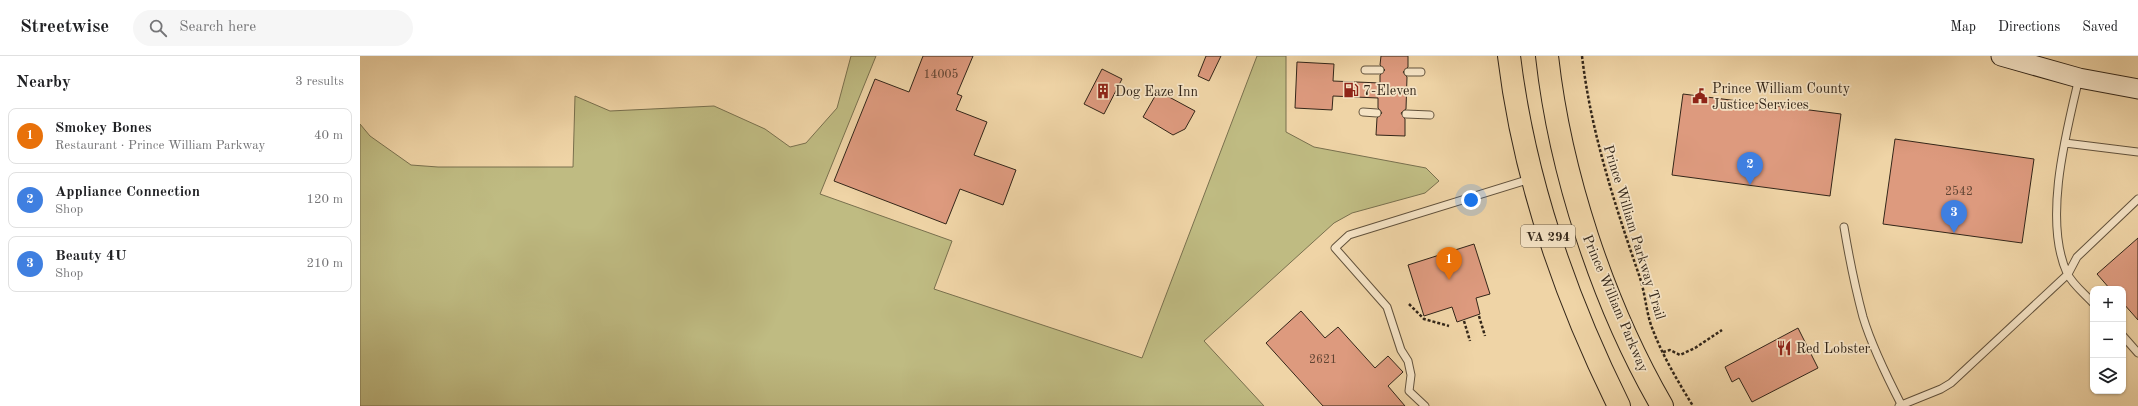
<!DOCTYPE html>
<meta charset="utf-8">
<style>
:root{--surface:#fff;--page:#f6f6f6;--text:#202124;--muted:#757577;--line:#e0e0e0;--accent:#1a73e8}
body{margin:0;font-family:"Old Standard TT",serif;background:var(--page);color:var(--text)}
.controls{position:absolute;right:12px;bottom:12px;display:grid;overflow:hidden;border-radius:8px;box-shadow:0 1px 3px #0004}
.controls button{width:36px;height:36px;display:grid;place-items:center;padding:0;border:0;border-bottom:1px solid var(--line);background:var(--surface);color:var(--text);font:20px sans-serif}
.you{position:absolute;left:1111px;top:144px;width:14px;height:14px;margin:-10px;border:3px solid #fff;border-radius:50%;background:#1a73e8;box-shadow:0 0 0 6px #1a73e833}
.badge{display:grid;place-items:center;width:26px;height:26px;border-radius:50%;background:var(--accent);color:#fff;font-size:13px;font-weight:700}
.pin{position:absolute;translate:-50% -33px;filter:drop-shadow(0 1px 2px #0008)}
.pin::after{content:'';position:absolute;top:21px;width:14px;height:12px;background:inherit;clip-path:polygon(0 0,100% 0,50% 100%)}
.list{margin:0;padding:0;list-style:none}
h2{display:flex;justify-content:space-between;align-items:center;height:52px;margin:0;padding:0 16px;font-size:17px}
h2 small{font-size:13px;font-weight:400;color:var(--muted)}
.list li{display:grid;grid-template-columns:26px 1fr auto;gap:12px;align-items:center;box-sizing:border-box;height:56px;margin:0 8px 8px;padding:0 8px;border:1px solid var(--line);border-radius:8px}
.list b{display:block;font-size:15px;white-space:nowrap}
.list p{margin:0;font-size:13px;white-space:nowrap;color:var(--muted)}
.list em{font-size:13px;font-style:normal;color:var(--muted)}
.icon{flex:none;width:22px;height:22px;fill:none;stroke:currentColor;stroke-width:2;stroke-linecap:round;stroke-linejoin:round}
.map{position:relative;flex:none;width:1778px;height:350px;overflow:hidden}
header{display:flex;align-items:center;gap:24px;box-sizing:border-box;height:56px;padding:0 20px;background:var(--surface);border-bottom:1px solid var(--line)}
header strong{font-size:19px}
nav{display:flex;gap:22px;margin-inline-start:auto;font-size:14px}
.search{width:280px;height:36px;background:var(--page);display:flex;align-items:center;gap:10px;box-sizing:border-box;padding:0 14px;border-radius:22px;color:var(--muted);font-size:15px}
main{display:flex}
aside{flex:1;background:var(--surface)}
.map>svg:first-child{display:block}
</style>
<header>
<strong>Streetwise</strong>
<div class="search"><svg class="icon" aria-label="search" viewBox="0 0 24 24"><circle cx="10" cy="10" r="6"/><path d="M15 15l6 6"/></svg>Search here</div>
<nav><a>Map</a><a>Directions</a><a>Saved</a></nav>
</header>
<main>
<aside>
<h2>Nearby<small>3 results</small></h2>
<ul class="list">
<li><span class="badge" style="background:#e8710a">1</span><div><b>Smokey Bones</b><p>Restaurant · Prince William Parkway</p></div><em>40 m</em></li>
<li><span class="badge" style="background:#3f7fe0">2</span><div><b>Appliance Connection</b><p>Shop</p></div><em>120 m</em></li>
<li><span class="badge" style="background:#3f7fe0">3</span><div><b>Beauty 4U</b><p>Shop</p></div><em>210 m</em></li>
</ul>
</aside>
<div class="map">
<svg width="1778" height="350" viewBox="0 0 1778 350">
<rect width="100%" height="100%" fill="#efd4a6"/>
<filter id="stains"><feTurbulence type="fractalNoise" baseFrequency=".005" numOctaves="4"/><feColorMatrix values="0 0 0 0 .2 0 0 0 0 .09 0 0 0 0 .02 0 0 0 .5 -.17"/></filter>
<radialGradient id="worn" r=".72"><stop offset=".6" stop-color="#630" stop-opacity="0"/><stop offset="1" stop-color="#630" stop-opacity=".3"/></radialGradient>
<!-- green -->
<path fill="#bfbb82" stroke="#79704e" d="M 491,0 L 516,0 L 460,138 L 592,185 L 574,233 L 782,302 L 897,0 L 926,0 L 926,76 L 954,91 L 1066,112 L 1079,125 L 1065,137 L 992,157 L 974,167 L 844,285 L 904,350 L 0,350 L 0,68 L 10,80 L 51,109 L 78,111 L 213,111 L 215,40 L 250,55 L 354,50 L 405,73 L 430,91 L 446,87 L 477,52 Z"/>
<!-- building -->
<path fill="#dd9a7e" stroke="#332619" d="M 563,0 L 613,0 L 597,38 L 602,40 L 596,54 L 627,66 L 614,99 L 656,114 L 643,149 L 600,133 L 586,168 L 474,125 L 515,23 L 549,36 Z
M 846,0 L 861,0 L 849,25 L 838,20 Z
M 1021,0 L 1048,0 L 1048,11 L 1043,16 L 1047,21 L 1046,53 L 1041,57 L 1045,63 L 1045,80 L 1016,79 L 1017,62 L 1022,57 L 1018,52 L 1018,42 L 973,40 L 972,54 L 935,52 L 937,6 L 974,8 L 973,25 L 1020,27 L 1020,19 L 1025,14 L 1020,9 Z
M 742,13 L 762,23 L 744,58 L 724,48 Z
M 798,35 L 835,55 L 825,73 L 813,79 L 783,61 Z
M 1323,38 L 1481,58 L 1470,140 L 1312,119 Z
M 1535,83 L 1674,103 L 1662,187 L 1523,168 Z
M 1778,182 L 1778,264 L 1763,247 L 1763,233 L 1750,233 L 1737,218 Z
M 1114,188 L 1130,238 L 1116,242 L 1120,258 L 1097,266 L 1092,251 L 1064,260 L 1048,209 Z
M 941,255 L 965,282 L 978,271 L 1015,312 L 1028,300 L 1043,316 L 1028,330 L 1045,350 L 963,350 L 906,287 Z
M 1438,272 L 1458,312 L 1392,346 L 1379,322 L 1372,326 L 1365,311 Z"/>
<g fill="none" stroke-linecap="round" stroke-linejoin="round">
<!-- lane casing -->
<g stroke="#62523c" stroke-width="9">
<path id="lane" d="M 1005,14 L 1020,14
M 1048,16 L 1061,16
M 1719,22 C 1706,77 1683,164 1707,217 C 1712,228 1725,238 1733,247
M 1003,56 L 1017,57
M 1046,58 L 1070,59
M 1705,87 L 1778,96
M 1484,171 C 1489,201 1495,231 1503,261 C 1512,291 1527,321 1542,350
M 1763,280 L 1778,297
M 1065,350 L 1049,335 L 1051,319 L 1048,305 L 1041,294 L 1027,251 L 975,192 L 989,179 L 1170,123
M 1539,350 L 1581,333 L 1591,327 L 1708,218 L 1717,201 L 1778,143"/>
</g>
<!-- secondary casing -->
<g stroke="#332619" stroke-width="21">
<path id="secondary" d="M 1641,0 L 1719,22 L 1778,33"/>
</g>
<!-- highway casing -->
<g stroke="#332619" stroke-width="24">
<path id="highway" d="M 1149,0 C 1164,123 1204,239 1259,350
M 1187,0 C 1200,117 1243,248 1302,350"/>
</g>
<!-- path -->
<path stroke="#332619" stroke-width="2.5" stroke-dasharray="3 2" stroke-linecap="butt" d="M 1222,0 C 1231,77 1255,149 1280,222 C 1285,237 1286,254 1291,269 C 1301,297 1317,324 1333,350
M 1049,248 L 1064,263 L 1089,270
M 1119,260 L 1125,280
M 1104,265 L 1110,285
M 1303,296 L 1310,294 L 1320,299 L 1335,292 L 1362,274"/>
<!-- lane -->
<use href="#lane" stroke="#f5e3c5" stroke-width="7"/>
<!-- secondary -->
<use href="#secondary" stroke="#f5e3c5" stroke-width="19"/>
<!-- highway -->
<use href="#highway" stroke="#efd4a6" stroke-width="22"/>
</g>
<!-- icons -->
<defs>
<g id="fuel-bare" transform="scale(1.2)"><path d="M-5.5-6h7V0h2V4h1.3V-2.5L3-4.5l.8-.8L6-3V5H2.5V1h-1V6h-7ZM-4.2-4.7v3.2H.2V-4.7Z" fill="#8f2418" stroke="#f5e3c5" stroke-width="2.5" paint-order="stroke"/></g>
<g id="building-bare" transform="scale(1.2)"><path d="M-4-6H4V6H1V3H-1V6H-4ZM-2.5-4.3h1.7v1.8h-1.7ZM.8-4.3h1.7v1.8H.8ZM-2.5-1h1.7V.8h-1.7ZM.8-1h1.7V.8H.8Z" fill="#8f2418" stroke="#f5e3c5" stroke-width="2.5" paint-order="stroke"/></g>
<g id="civic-bare" transform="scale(1.2)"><path d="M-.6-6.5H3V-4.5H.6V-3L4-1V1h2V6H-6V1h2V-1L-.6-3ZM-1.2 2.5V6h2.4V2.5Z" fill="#8f2418" stroke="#f5e3c5" stroke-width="2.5" paint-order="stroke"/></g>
<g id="restaurant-bare" transform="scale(1.2)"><path d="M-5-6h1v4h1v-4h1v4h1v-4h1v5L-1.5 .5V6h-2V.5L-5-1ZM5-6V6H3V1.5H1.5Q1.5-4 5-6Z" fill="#8f2418" stroke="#f5e3c5" stroke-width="2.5" paint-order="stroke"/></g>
</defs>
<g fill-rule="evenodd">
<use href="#fuel-bare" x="991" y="34"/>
<use href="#building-bare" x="743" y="35"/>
<use href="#civic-bare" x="1340" y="40"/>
<use href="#restaurant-bare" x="1424" y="292"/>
</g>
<g text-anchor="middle" stroke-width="3.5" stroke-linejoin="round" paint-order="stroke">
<!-- number labels -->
<g font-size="12" fill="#5e4332">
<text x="581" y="22">14005</text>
<text x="1599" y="139">2542</text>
<text x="963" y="307">2621</text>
</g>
<!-- shield labels -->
<rect fill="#f5e3c5" stroke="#6d5f4d" stroke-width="1" x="1161" y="169" width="54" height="22" rx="3"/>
<g font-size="13" font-weight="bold" fill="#332619">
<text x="1188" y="185">VA 294</text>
</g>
<!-- poi labels -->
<g font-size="14" fill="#332619" stroke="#f5e3c5" text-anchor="start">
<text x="1352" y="37">Prince William County<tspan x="1352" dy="16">Justice Services</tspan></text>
<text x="1003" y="39">7-Eleven</text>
<text x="755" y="40">Dog Eaze Inn</text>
<text x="1436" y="297">Red Lobster</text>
</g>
<!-- street labels -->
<g font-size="14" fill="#332619" stroke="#f5e3c5">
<text transform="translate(1275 176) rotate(73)" y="5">Prince William Parkway Trail</text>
<text transform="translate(1256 247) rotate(67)" y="5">Prince William Parkway</text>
</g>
</g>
<rect width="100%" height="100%" filter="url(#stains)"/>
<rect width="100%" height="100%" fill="url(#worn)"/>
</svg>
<div class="controls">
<button>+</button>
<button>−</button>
<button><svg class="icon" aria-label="layers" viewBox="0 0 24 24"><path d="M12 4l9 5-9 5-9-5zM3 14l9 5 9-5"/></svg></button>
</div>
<div class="you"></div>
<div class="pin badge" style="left:1089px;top:224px;background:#e8710a">1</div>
<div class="pin badge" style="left:1390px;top:129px;background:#3f7fe0">2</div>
<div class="pin badge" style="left:1594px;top:177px;background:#3f7fe0">3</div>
</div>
</main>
